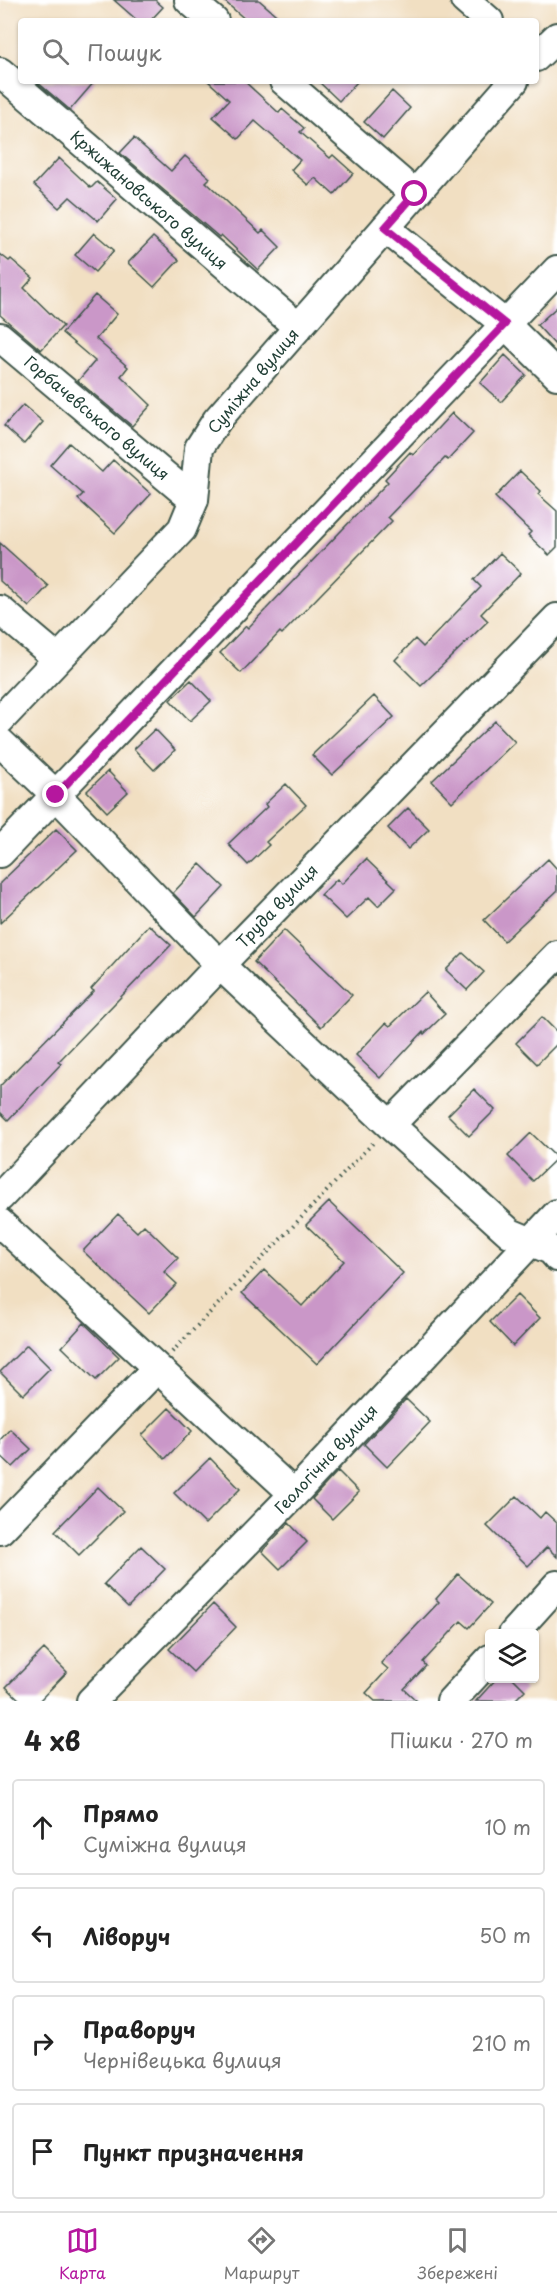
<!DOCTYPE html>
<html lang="uk">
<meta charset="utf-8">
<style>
:root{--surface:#fff;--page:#f2f2f2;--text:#222;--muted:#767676;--line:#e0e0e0;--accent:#b5179e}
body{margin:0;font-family:"Playpen Sans",sans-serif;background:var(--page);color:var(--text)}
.controls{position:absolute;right:18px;bottom:18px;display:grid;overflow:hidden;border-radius:6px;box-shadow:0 2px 4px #0004}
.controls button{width:54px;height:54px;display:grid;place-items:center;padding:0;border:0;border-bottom:2px solid var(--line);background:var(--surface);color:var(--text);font:30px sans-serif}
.stop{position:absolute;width:18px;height:18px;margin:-14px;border:4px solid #b5179e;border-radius:50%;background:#fff}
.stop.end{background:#b5179e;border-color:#fff;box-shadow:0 2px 6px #0008}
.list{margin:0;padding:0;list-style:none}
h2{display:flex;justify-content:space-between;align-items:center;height:78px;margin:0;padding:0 24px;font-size:26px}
h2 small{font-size:20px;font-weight:400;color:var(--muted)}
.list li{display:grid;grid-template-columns:39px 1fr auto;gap:18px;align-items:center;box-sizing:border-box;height:96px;margin:0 12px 12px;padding:0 12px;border:2px solid var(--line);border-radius:6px}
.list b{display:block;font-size:22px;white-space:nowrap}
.list p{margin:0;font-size:20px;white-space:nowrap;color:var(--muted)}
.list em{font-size:20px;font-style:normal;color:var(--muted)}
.icon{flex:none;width:33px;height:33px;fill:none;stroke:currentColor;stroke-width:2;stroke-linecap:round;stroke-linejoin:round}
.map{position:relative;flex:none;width:557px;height:1701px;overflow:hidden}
.search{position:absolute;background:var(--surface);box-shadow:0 2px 4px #0004;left:18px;right:18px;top:18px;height:66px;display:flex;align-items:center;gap:15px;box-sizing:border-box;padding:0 21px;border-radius:6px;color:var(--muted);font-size:22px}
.sheet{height:510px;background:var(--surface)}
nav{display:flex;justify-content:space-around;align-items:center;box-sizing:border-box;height:84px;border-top:2px solid var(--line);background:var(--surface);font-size:16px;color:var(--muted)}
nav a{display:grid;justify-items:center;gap:3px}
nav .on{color:var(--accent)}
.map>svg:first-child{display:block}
</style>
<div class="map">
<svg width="557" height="1701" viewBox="0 0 557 1701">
<rect width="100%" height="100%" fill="#fff"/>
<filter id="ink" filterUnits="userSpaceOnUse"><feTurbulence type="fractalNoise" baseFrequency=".0167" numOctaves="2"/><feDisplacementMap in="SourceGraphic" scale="12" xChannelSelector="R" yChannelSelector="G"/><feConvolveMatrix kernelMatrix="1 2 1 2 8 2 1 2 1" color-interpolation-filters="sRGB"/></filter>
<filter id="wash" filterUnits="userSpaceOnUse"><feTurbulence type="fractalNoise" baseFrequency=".008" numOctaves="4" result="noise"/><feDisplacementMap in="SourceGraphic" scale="24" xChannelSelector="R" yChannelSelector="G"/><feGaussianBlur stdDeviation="1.35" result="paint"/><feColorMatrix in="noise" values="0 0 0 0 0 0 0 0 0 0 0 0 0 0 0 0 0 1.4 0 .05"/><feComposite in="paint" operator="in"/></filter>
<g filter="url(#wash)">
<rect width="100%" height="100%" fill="#f1dfc2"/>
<g id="blocks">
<!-- building -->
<path fill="#ca97c8" d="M 114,0 L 155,0 L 163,7 L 150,21 L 138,21 Z
M 223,0 L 259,0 L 283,21 L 247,21 Z
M 36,81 L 95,81 L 70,110 Z
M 208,81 L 244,81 L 279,113 L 282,109 L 304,128 L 300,132 L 330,158 L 333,155 L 353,173 L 334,195 L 315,178 L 308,185 L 291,170 L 300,160 L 255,121 L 238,139 L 213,117 L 229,100 Z
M 318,81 L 358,81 L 339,101 Z
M 392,91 L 410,108 L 383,139 L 364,122 Z
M 134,138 L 171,171 L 185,156 L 210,178 L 206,182 L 260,233 L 263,230 L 280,247 L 258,270 L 221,235 L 219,237 L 120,153 Z
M 59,158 L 91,188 L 97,182 L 117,199 L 98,221 L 70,197 L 59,208 L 34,185 Z
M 94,233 L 114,250 L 95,272 L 75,255 Z
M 153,237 L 179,260 L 154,287 L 128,263 Z
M 0,254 L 9,261 L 11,259 L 33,278 L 24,288 L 63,326 L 41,350 L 0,315 Z
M 95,295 L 117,314 L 96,339 L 128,367 L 121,376 L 151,405 L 132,426 L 78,381 L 95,361 L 62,333 Z
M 557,307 L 557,347 L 537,325 Z
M 505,355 L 526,375 L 501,402 L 480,383 Z
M 23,405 L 43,422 L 24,444 L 4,426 Z
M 452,413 L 473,433 L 448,460 L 445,458 L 388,517 L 392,521 L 282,634 L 280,632 L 241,673 L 220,653 L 246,626 L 248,628 L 388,482 L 385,479 L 410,452 L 413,455 Z
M 69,443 L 102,472 L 113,460 L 151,494 L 115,533 L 78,499 L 83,494 L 50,465 Z
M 520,471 L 541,491 L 538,494 L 557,511 L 557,547 L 549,555 L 528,535 L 531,532 L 495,497 Z
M 0,543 L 48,586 L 29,607 L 0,581 Z
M 500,553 L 521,573 L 481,614 L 488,621 L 421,686 L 395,660 L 415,639 L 423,647 L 481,587 L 474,580 Z
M 191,680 L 211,701 L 190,721 L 170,700 Z
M 374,696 L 394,717 L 332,775 L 312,755 Z
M 495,721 L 515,742 L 452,802 L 432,781 Z
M 155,729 L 175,750 L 154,770 L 134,749 Z
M 108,771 L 128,792 L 107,812 L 87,791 Z
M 286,784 L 306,805 L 266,842 L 269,845 L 248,865 L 228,844 L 267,807 L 265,804 Z
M 408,808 L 429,829 L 408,849 L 388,828 Z
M 56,829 L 77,850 L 0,923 L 0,883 Z
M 366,859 L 396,888 L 378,906 L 369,897 L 346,919 L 321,895 L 337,879 L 342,884 Z
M 548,859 L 557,869 L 557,891 L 504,941 L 484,920 Z
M 200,864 L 224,887 L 196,917 L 173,893 Z
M 149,925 L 171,945 L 58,1062 L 61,1064 L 8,1120 L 0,1112 L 0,1086 L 94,991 L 91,989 Z
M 284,930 L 352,995 L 321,1027 L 254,962 Z
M 463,953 L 484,972 L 467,990 L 446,970 Z
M 425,992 L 445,1014 L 424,1034 L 423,1032 L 380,1078 L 356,1055 L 386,1023 L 390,1026 Z
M 542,1017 L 557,1032 L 557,1044 L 537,1064 L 516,1043 Z
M 474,1089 L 495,1110 L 469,1136 L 448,1115 Z
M 531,1133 L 557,1158 L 533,1181 L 508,1156 Z
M 329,1202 L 403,1273 L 317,1364 L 242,1293 L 264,1270 L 302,1306 L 344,1261 L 306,1225 Z
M 118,1214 L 137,1232 L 144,1225 L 178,1258 L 164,1272 L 177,1284 L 149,1313 L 83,1251 Z
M 517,1295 L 540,1318 L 513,1346 L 490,1322 Z
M 84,1323 L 119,1357 L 96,1380 L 62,1347 Z
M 27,1345 L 50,1368 L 23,1395 L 0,1372 Z
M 406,1399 L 430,1422 L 387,1467 L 364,1444 Z
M 169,1408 L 192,1431 L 165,1459 L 142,1435 Z
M 10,1429 L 31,1449 L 13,1467 L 0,1455 L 0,1440 Z
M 210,1458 L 240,1489 L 205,1524 L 174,1493 Z
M 338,1471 L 359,1492 L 332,1519 L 312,1499 Z
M 98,1487 L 123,1511 L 79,1555 L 55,1531 Z
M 517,1496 L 540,1518 L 545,1512 L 557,1523 L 557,1557 L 547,1547 L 528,1566 L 487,1526 Z
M 289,1523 L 307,1542 L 280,1569 L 262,1551 Z
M 141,1546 L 165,1569 L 128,1607 L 104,1584 Z
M 458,1574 L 491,1604 L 469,1628 L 461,1621 L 423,1662 L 426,1666 L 404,1689 L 417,1701 L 375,1701 L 366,1693 L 388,1669 L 381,1663 L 439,1602 L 436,1599 Z
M 213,1604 L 236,1627 L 193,1672 L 169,1649 Z
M 44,1649 L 67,1672 L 39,1701 L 21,1701 L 6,1687 Z
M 497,1678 L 513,1678 L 525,1690 L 514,1701 L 476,1701 Z"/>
</g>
</g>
<g filter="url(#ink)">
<use href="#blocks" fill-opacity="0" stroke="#3e5549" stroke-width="1.5"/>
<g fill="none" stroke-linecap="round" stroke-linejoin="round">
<!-- minor casing -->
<g stroke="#3e5549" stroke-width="32">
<path id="minor" d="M 189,0 L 214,21
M 465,0 L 489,21
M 536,57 L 557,37
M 0,72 L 298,327
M 284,81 L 415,194
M 385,228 L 505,324 L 557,375
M 0,337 L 194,500
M 0,610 L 58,659
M 0,720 L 182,529 L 194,500 L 199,448 L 217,420 L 514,81
M 0,742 L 56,795 L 220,965 L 390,1125 L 510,1233 L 551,1250 L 557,1257
M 0,853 L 557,270
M 390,1125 L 557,955
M 0,1197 L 220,965 L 557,618
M 0,1223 L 294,1494
M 0,1530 L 157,1368
M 513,1634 L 557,1585
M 91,1701 L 294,1494 L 557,1214
M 451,1701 L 490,1659"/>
</g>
<!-- path -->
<path stroke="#3e5549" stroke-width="4" stroke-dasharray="1.5 4.5" stroke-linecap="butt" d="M 172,1352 L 375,1141"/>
<!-- minor -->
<use href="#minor" stroke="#fff" stroke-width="28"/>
</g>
</g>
<g fill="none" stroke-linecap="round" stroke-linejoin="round" filter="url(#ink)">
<!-- route -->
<path stroke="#b5179e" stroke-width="8" d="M 56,795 L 505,324 L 385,228 L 415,194"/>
</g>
<g text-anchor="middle" stroke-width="6" stroke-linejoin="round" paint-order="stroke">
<!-- street labels -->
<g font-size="16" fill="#1f3d34" stroke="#fff">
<text transform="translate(149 200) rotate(41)" y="6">Кржижановського вулиця</text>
<text transform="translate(253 381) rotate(-50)" y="6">Суміжна вулиця</text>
<text transform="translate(97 418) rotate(40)" y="6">Горбачевського вулиця</text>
<text transform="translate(277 906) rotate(-46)" y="6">Труда вулиця</text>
<text transform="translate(326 1459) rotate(-47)" y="6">Геологічна вулиця</text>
</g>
</g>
</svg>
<div class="controls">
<button><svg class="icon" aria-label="layers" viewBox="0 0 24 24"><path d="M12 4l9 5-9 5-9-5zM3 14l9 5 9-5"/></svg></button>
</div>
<div class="stop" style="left:415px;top:194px"></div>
<div class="stop end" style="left:56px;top:795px"></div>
<div class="search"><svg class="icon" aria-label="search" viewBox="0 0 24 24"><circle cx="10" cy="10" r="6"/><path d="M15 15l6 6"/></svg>Пошук</div>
</div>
<section class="sheet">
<h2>4 хв<small>Пішки · 270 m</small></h2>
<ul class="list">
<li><svg class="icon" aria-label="ahead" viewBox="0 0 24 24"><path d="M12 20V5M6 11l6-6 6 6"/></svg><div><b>Прямо</b><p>Суміжна вулиця</p></div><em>10 m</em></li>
<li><svg class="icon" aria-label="left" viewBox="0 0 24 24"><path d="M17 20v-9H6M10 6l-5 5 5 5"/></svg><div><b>Ліворуч</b></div><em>50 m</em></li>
<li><svg class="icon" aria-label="right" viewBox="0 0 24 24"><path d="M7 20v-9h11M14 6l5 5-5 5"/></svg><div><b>Праворуч</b><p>Чернівецька вулиця</p></div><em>210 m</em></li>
<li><svg class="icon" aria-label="arrive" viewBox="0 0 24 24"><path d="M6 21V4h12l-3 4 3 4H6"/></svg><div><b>Пункт призначення</b></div></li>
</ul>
</section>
<nav>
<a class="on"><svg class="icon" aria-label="map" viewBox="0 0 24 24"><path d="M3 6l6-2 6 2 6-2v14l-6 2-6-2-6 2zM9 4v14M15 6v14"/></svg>Карта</a>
<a><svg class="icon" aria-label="directions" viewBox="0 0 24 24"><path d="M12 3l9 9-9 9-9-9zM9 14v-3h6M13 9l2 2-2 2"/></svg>Маршрут</a>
<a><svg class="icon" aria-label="saved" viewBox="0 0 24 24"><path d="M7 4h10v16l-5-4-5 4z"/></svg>Збережені</a>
</nav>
